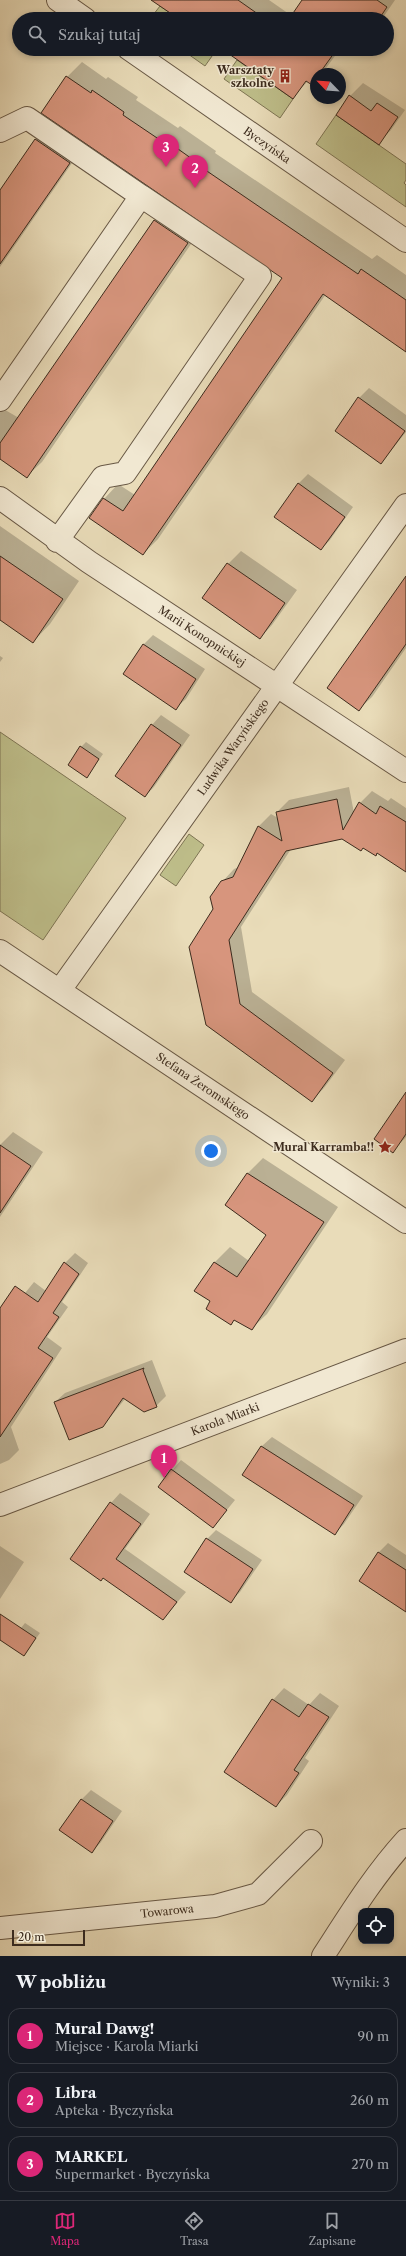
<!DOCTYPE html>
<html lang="pl">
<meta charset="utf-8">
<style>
:root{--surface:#171b24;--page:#242831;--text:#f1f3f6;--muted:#9ea1a6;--line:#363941;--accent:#db2777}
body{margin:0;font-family:"Libre Caslon Text",serif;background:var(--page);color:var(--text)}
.controls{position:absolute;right:12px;bottom:12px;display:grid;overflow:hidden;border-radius:8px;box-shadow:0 2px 6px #0003}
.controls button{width:36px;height:36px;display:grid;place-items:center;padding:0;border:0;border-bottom:1px solid var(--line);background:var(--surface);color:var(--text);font:20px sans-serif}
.compass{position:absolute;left:310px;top:68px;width:36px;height:36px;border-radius:50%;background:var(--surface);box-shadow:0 2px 6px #0003;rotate:295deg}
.scale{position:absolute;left:12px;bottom:10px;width:73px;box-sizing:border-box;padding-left:4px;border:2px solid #3d2c1e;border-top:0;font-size:11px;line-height:14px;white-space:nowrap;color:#3d2c1e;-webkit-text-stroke:3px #f1e8d2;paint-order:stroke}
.you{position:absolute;left:211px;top:1151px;width:14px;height:14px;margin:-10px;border:3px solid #fff;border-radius:50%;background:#1a73e8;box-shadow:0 0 0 6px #1a73e833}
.badge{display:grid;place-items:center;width:26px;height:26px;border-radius:50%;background:var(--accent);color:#fff;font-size:13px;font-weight:700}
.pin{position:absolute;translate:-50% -33px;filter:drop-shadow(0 1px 2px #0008)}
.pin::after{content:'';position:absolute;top:21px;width:14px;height:12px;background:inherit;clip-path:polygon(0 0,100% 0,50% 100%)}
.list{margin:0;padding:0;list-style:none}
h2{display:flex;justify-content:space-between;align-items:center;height:52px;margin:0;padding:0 16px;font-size:17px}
h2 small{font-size:13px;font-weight:400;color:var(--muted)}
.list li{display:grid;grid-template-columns:26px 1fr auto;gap:12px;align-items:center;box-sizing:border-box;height:56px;margin:0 8px 8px;padding:0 8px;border:1px solid var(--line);border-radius:12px}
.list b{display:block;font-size:15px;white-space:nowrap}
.list p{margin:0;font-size:13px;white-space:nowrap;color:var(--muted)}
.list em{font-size:13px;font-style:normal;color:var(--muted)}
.icon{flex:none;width:22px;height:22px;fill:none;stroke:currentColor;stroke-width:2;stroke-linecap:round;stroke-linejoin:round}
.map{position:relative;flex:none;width:406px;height:1956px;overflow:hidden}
.search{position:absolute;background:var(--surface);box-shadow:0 2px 6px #0003;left:12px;right:12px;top:12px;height:44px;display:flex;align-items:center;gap:10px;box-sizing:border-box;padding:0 14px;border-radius:22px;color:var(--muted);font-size:15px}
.sheet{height:244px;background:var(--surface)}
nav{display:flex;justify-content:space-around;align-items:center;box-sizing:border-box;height:56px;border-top:1px solid var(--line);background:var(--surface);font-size:11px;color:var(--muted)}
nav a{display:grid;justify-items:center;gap:2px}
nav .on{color:var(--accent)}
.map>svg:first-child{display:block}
</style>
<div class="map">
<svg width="406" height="1956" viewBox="0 0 406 1956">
<rect width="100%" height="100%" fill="#e9dcb9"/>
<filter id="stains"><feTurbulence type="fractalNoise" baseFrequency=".005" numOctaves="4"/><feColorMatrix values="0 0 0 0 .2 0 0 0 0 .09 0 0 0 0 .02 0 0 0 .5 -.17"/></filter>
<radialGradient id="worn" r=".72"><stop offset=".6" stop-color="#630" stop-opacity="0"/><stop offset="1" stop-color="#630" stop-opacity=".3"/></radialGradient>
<!-- green -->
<path fill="#bebe8a" stroke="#7e7554" d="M 160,6 L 179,19 L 150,19 Z
M 181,49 L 217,49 L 205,66 Z
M 237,60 L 293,99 L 280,118 L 224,79 Z
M 336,115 L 406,164 L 406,180 L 404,183 L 406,185 L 406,207 L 316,144 Z
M 0,732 L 126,818 L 43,940 L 0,911 Z
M 189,834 L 204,845 L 176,886 L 160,875 Z"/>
<!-- shadow -->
<path fill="#0003" d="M 165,0 L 269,0 L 292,16 L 303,0 L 395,0 L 382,19 L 180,19 Z
M 223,49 L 340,49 L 324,71 L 321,74 L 316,74 L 316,79 L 312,84 L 308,81 L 293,97 Z
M 82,62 L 106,79 L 108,77 L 138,97 L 136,100 L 178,128 L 180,126 L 216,151 L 215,153 L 372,259 L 377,255 L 406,275 L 406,351 L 326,294 L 158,539 L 143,554 L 104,499 L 118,484 L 135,495 L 284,278 L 43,112 L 67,77 Z
M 363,83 L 405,110 L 391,130 L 378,143 L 350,96 Z
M 45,130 L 79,153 L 0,267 L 0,191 L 36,139 Z
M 169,206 L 202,228 L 42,462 L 27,476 L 0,458 L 0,407 L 19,418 L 154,220 Z
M 369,388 L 406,415 L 406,432 L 381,463 L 336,431 L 359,398 Z
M 308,474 L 353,507 L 330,540 L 321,549 L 298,484 Z
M 0,526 L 79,581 L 50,624 L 33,642 L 0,619 Z
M 241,551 L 297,590 L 272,625 L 260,638 L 204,598 L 228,564 Z
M 406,578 L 406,648 L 372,697 L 359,709 Z
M 153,635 L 205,669 L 186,699 L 176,708 L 125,674 L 144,644 Z
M 0,656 L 3,658 L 0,662 Z
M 161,715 L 190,735 L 154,787 L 145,796 L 116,776 L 152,725 Z
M 86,742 L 103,754 L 87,777 L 81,747 Z
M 349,787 L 354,813 L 360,803 L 372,791 L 388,801 L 391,798 L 406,808 L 406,870 L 378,853 L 375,855 L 364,847 L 361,850 L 343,838 L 291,849 L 241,927 L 252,992 L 345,1060 L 324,1088 L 311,1101 L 207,1025 L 214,909 L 222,882 L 234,869 L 239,867 L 259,826 L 271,814 L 278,818 L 277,812 L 289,800 Z
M 406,1094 L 406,1137 L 393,1151 Z
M 13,1132 L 43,1152 L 0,1217 L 0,1145 Z
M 263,1158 L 338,1207 L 267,1314 L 251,1329 L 235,1319 L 231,1324 L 212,1301 L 214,1263 L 230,1247 L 249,1261 L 267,1235 L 227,1205 L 248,1173 Z
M 75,1253 L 88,1263 L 62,1302 L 68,1307 L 47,1337 L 62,1348 L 11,1427 L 19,1450 L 9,1460 L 0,1464 L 0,1324 L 34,1282 L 46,1291 L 65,1263 Z
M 152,1360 L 166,1396 L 156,1406 L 125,1399 L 103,1426 L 55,1402 L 65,1393 Z
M 272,1437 L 363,1496 L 344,1524 L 335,1533 L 244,1475 L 262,1446 Z
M 181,1460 L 235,1500 L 213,1527 L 159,1486 Z
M 120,1493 L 150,1514 L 125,1549 L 186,1592 L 163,1619 L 103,1577 L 71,1559 L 111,1503 Z
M 216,1530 L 262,1560 L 240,1592 L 231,1601 L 207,1539 Z
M 388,1543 L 406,1555 L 406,1611 L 378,1553 Z
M 0,1546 L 24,1562 L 0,1599 Z
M 25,1623 L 40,1633 L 24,1655 L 21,1628 Z
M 284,1688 L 309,1705 L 320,1693 L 339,1706 L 305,1758 L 309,1761 L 287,1795 L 276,1806 L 273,1700 Z
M 91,1790 L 122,1811 L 101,1842 L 92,1852 L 61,1830 L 82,1799 Z"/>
<!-- building -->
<path fill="#d7957d" stroke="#3d2c1e" d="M 151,0 L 238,0 L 265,19 L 179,19 Z
M 302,0 L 377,0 L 387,7 L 379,19 L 289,19 Z
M 222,49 L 337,49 L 319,74 L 316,74 L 316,79 L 312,85 L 306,81 L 293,99 Z
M 66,76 L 91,93 L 92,90 L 124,112 L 123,115 L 163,142 L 164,139 L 202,166 L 201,167 L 358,274 L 361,269 L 406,300 L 406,352 L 323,294 L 143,555 L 89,518 L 103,498 L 123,511 L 282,278 L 41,113 Z
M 349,95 L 371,111 L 377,103 L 398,117 L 379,145 L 336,115 Z
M 35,139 L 70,163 L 0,264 L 0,190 Z
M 154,220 L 188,243 L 27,478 L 0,459 L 0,443 Z
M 358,397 L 405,431 L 381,464 L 335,431 Z
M 298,483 L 345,517 L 321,550 L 274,517 Z
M 0,556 L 63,599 L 33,643 L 0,620 Z
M 227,563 L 285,603 L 260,639 L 202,598 Z
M 406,576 L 406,644 L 359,711 L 327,688 Z
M 143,644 L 196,679 L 176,710 L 123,674 Z
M 151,724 L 181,745 L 145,797 L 115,776 Z
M 80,746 L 99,759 L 87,778 L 68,765 Z
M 337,799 L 343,830 L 359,802 L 376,814 L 380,806 L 406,822 L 406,872 L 377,853 L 376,856 L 363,848 L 361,851 L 342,839 L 286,851 L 229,940 L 240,1004 L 333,1073 L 312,1102 L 206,1025 L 189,947 L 213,909 L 210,897 L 221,881 L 233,877 L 258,826 L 282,841 L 276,812 Z
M 406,1092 L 406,1134 L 393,1153 L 374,1139 Z
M 0,1145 L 31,1166 L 0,1213 Z
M 247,1173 L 324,1222 L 252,1330 L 234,1320 L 231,1325 L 206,1309 L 210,1301 L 194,1291 L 214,1262 L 237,1277 L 266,1235 L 225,1205 Z
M 64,1262 L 79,1274 L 53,1313 L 59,1317 L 38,1348 L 53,1358 L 0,1437 L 0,1308 L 15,1286 L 38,1302 Z
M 144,1368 L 143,1370 L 157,1407 L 144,1412 L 123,1398 L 103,1427 L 69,1440 L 54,1402 Z
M 261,1446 L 354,1505 L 335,1535 L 242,1475 Z
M 171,1469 L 227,1510 L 213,1528 L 158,1487 Z
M 110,1502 L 141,1524 L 116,1559 L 177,1602 L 163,1620 L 103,1578 L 101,1581 L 70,1559 Z
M 206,1538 L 253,1569 L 231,1603 L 184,1572 Z
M 378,1552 L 406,1570 L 406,1612 L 359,1581 Z
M 0,1614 L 36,1638 L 24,1656 L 0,1640 Z
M 272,1699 L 299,1717 L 308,1704 L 329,1717 L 294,1770 L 299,1773 L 276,1807 L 224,1772 Z
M 81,1799 L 113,1821 L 92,1853 L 59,1830 Z"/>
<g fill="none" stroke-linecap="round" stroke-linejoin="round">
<!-- minor casing -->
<g stroke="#685845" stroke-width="24">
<path id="minor" d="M 58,0 L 85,19
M 129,49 L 406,241
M 0,131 L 27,118 L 141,196
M 0,400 L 141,196 L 260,276 L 125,473 L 103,477 L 57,541
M 0,498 L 89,562 L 406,771
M 0,951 L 406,1222
M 60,990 L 406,505
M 0,1505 L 406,1350
M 0,1928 L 215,1906 L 258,1894 L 311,1841
M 323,1956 C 349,1916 374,1875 406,1840"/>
</g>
<!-- minor -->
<use href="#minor" stroke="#f1e8d2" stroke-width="22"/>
</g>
<!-- icons -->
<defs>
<g id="building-bare" transform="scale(1.08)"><path d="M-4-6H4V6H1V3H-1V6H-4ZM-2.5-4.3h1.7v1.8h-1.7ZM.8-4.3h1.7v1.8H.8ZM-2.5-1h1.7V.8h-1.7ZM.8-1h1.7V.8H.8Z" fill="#8f2418" stroke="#f1e8d2" stroke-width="2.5" paint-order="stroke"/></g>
<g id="sight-bare" transform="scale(1.08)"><path d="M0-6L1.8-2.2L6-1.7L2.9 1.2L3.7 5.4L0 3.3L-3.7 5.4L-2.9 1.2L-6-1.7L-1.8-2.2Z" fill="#8f2418" stroke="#f1e8d2" stroke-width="2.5" paint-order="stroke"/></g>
</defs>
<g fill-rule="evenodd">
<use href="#building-bare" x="285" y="76"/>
<use href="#sight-bare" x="385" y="1147"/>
</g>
<g text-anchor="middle" stroke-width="3" stroke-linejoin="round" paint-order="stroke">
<!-- poi labels -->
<g font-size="11" font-weight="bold" fill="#3d2c1e" stroke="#f1e8d2" text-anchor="end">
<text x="274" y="74">Warsztaty<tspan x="274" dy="13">szkolne</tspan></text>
<text x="374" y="1151">Mural Karramba!!</text>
</g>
<!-- street labels -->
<g font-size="11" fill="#3d2c1e" stroke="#f1e8d2">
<text transform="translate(267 145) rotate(35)" y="4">Byczyńska</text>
<text transform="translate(202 636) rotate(33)" y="4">Marii Konopnickiej</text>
<text transform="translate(233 747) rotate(-55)" y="4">Ludwika Waryńskiego</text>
<text transform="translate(203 1086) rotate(34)" y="4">Stefana Żeromskiego</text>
<text transform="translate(225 1419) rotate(-21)" y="4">Karola Miarki</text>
<text transform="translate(167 1911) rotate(-6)" y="4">Towarowa</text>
</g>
</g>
<rect width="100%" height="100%" filter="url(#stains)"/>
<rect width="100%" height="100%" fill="url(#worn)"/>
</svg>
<div class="controls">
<button><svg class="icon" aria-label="locate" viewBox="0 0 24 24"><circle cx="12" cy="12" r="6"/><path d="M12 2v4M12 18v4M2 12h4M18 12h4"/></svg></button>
</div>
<svg class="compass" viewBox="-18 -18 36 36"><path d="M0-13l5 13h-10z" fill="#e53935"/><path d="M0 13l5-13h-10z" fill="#9ea1a6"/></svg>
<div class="scale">20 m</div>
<div class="you"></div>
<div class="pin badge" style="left:164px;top:1478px">1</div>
<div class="pin badge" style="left:195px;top:188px">2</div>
<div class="pin badge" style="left:166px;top:167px">3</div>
<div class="search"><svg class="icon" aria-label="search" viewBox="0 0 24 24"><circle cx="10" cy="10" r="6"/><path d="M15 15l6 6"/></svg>Szukaj tutaj</div>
</div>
<section class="sheet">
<h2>W pobliżu<small>Wyniki: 3</small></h2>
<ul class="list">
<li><span class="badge">1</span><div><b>Mural Dawg!</b><p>Miejsce · Karola Miarki</p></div><em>90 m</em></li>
<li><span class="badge">2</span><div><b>Libra</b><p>Apteka · Byczyńska</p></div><em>260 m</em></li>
<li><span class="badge">3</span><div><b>MARKEL</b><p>Supermarket · Byczyńska</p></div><em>270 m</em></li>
</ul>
</section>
<nav>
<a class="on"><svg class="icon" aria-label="map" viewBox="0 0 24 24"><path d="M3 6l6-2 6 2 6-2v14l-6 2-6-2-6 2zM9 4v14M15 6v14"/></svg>Mapa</a>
<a><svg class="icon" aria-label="directions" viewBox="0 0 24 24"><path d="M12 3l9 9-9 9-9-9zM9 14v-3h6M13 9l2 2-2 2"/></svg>Trasa</a>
<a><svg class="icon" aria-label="saved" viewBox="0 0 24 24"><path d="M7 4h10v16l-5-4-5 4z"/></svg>Zapisane</a>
</nav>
